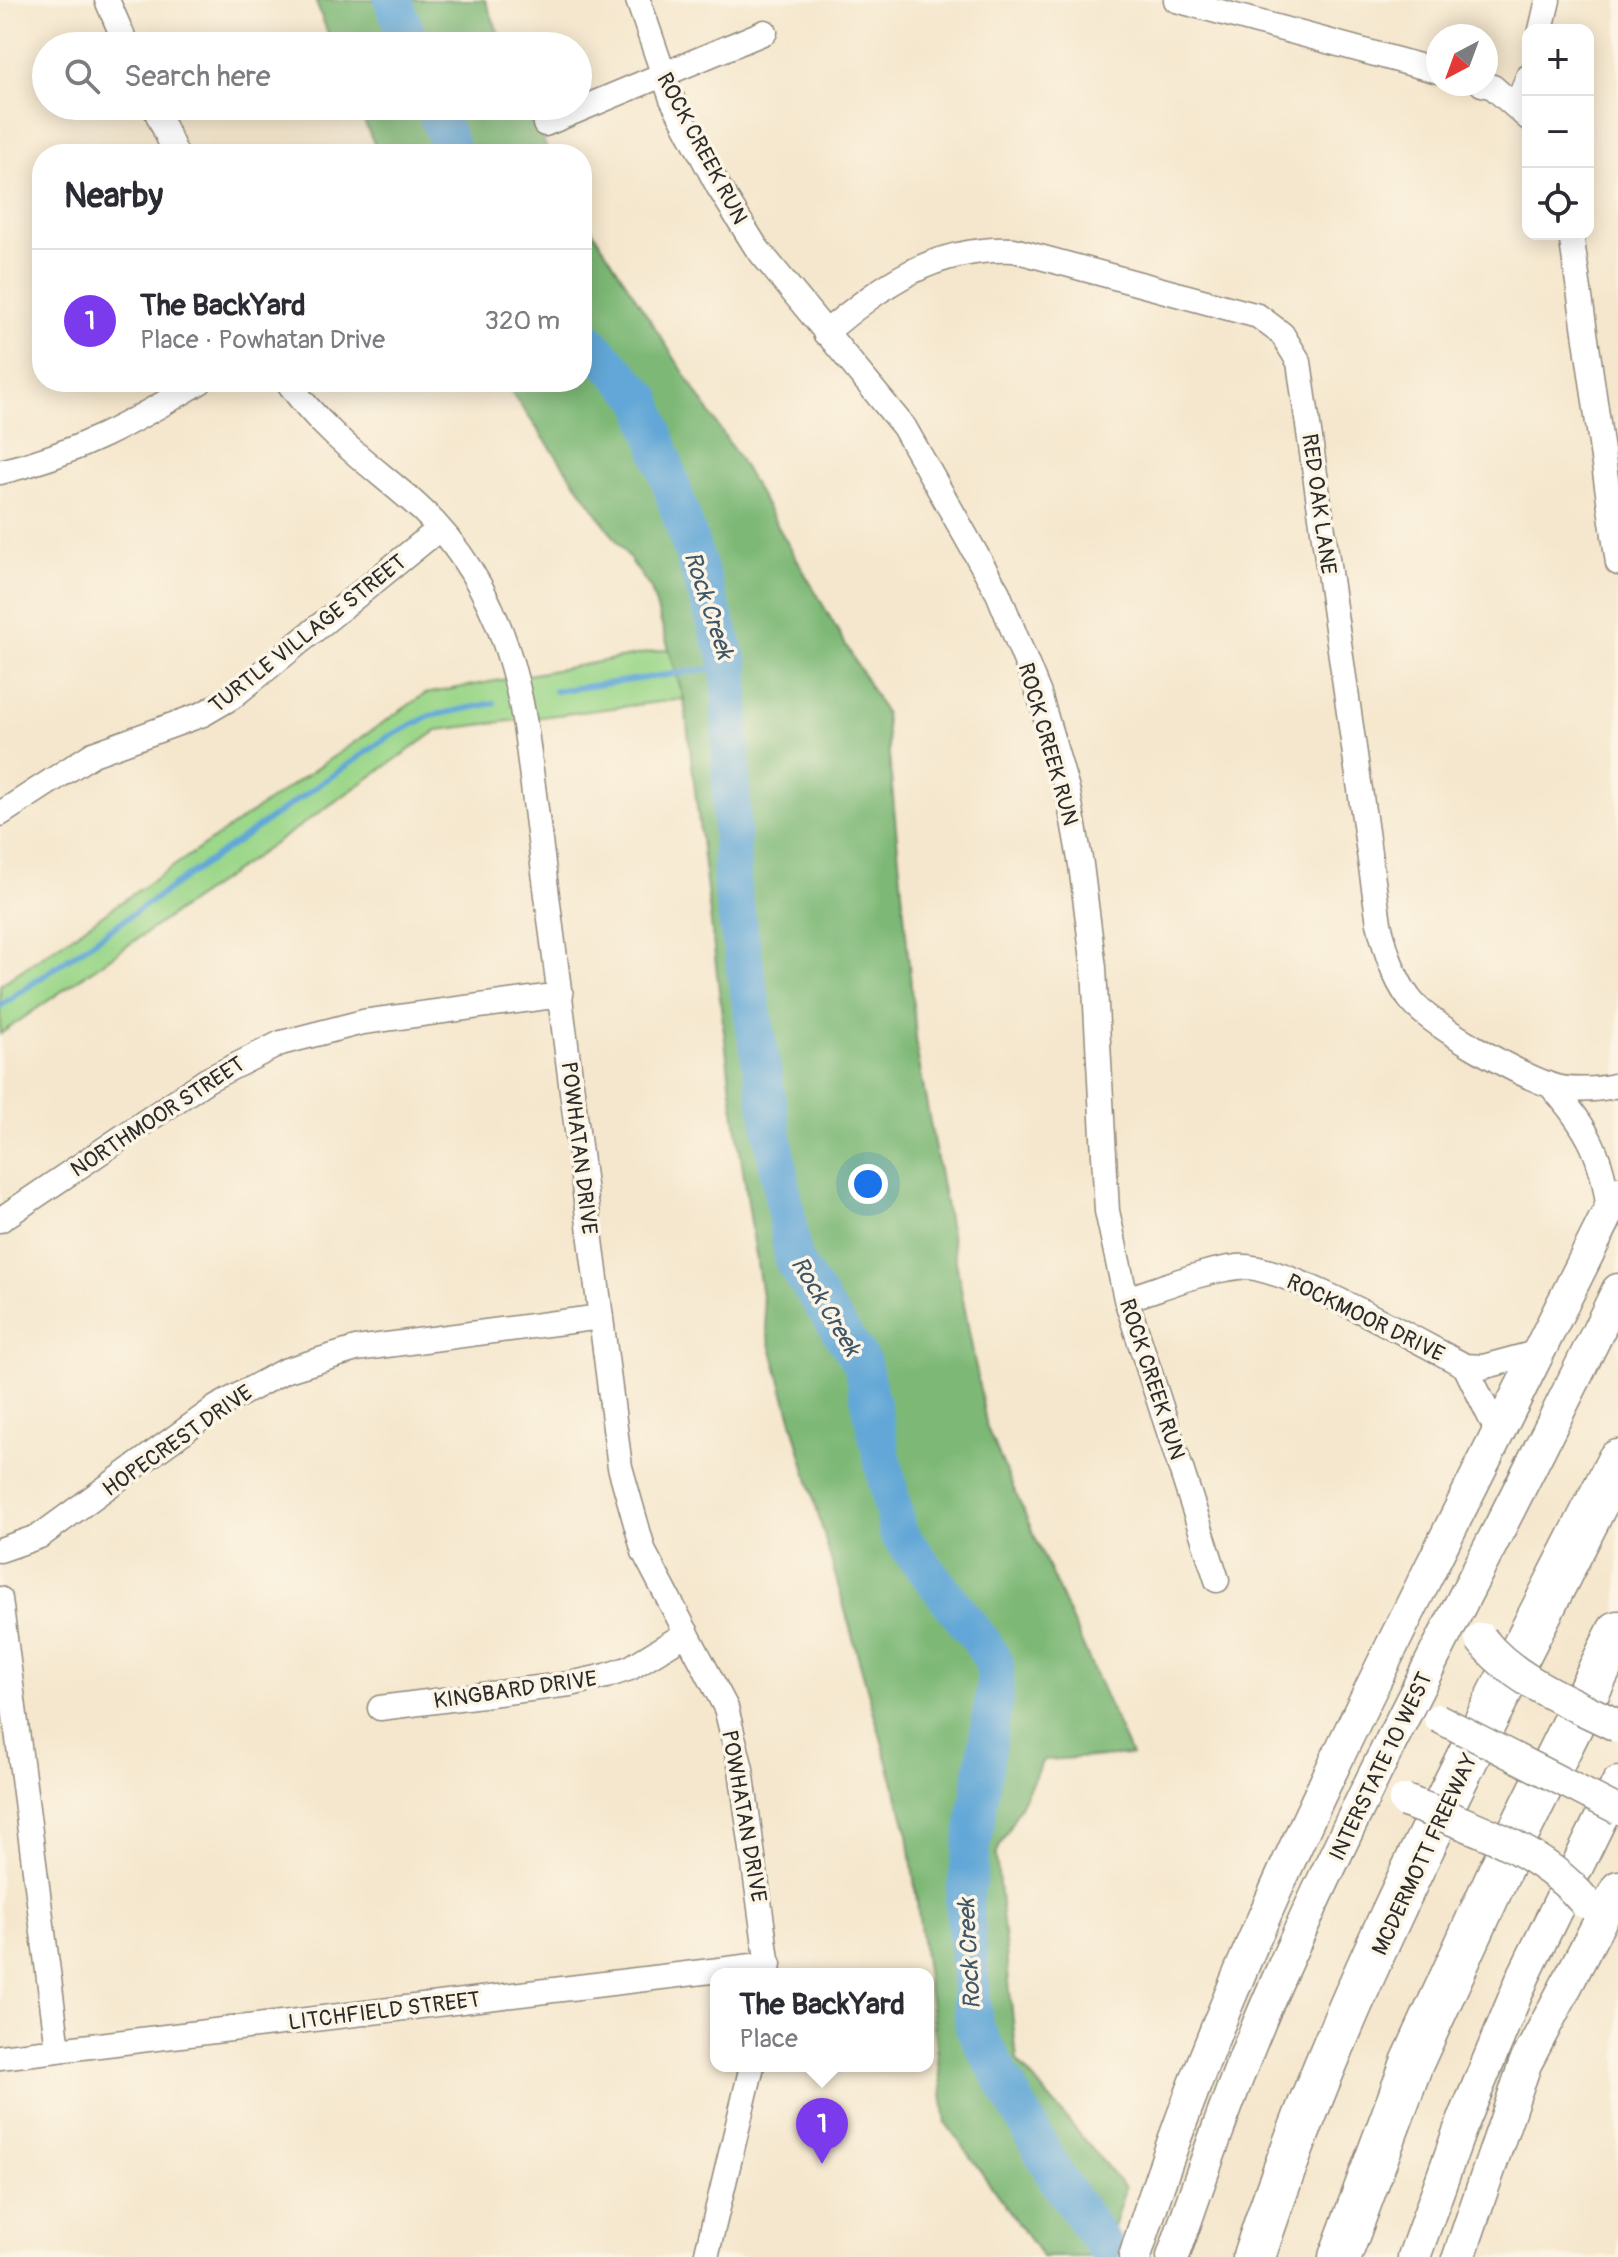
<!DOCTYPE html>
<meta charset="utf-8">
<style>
:root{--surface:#fff;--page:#f7f7f7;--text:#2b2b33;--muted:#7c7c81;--line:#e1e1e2;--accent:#7c3aed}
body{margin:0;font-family:Pangolin,sans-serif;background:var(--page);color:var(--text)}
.controls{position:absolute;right:24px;top:24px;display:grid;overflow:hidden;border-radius:16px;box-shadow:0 4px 20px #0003}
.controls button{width:72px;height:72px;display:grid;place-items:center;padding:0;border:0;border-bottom:2px solid var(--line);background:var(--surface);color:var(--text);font:40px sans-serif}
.compass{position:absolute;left:1426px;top:24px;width:72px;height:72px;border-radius:50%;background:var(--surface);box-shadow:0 4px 20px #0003;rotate:221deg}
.you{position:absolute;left:868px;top:1184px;width:28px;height:28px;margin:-20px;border:6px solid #fff;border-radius:50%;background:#1a73e8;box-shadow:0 0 0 12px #1a73e833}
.badge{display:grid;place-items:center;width:52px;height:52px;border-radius:50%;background:var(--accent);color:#fff;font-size:26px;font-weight:700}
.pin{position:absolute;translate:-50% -66px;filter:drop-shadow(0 2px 4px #0008)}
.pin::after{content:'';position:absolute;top:42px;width:28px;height:24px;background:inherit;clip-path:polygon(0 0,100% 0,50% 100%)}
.popup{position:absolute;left:710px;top:1968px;width:224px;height:104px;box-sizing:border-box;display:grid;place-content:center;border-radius:16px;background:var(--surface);filter:drop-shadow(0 2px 6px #0005);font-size:26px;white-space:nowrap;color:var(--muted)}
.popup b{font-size:30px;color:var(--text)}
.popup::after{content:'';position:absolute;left:50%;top:100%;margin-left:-16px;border:16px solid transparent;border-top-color:var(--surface)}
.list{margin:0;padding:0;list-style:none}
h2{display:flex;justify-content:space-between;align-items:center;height:104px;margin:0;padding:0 32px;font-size:34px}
h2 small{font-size:26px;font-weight:400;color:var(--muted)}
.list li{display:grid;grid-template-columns:52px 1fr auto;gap:24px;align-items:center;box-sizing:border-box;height:144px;padding:0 32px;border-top:2px solid var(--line)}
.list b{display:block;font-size:30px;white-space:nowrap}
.list p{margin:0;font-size:26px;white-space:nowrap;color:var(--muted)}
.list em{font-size:26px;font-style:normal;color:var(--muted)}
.icon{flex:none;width:44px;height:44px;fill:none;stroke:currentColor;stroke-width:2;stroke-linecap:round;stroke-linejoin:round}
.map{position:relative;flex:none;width:1618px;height:2257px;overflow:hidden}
.search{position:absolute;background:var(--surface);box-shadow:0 4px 20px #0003;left:32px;top:32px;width:560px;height:88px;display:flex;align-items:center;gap:20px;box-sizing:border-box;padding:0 28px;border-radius:44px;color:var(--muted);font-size:30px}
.panel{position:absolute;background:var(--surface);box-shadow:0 4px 20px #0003;left:32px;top:144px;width:560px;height:248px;border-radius:32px}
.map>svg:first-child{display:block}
</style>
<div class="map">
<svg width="1618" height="2257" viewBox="0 0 1618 2257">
<rect width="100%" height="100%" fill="#fcf5e5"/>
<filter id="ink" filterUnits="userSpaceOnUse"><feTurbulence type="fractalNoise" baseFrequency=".0125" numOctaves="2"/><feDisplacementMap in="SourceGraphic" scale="16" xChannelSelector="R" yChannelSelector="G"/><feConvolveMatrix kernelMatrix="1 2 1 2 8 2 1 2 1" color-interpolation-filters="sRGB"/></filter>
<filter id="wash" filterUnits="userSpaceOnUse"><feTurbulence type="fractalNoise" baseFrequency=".006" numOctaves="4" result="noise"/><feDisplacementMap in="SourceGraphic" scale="32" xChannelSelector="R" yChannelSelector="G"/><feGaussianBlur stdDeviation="1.8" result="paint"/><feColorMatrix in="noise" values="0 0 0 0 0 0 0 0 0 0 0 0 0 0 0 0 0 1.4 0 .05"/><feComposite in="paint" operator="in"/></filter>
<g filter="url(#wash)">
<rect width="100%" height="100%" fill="#f5e7cd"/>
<!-- green -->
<path fill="#9cd78a" stroke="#64815a" stroke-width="2" d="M 669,649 L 684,699 L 438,730 L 0,1034 L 0,985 L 425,694 Z"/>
<!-- forest -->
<path fill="#7db876" stroke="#547250" stroke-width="2" d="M 315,0 L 485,0 L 504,46 L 333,46 Z
M 357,106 L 529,106 L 549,154 L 379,154 Z
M 582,214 L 738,457 L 885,713 L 918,1058 L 987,1428 L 1131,1755 L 1043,1760 L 996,1854 L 1017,2060 L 1125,2188 L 1104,2257 L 1042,2257 L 946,2123 L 908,1834 L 768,1336 L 731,1090 L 684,699 L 651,589 L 504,382 L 582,382 Z"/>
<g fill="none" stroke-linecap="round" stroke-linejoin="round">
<!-- stream -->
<path stroke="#62a7d7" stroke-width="6" d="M 555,691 L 730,666
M 0,1006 L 388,737 L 430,716 L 494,703"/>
<!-- river -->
<path stroke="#62a7d7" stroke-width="38" d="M 393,0 L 411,46
M 434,106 L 453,154
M 582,335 L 643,399 L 730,666 L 732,888 L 794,1262 L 862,1363 L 898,1533 L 981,1641 L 995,1664 L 995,1691 L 964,1902 L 974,2027 L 1057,2178 L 1104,2246"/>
</g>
</g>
<g filter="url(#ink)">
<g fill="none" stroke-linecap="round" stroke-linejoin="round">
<!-- minor casing -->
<g stroke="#90897c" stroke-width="27">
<path id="minor" d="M 107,0 L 127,46
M 638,0 L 672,99 L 718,186 L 756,247 L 904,427 L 998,593 L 1039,694 L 1068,793 L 1081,865 L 1094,968 L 1107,1211 L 1126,1299 L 1217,1580
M 1176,0 L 1438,71
M 1541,30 L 1548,0
M 1482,84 L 1493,87 L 1528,118
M 1517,105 L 1528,77
M 154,106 L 176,154
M 545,124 L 765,32
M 1571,234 L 1618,563
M 825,333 C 884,284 933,247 1014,250 L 1258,316 L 1282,334 L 1299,362 L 1379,923 C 1385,948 1393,977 1409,998 C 1428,1025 1518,1074 1550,1085 C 1569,1092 1599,1090 1618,1085
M 288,382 C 321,430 368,463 412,501 C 482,562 515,649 527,739 L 620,1467 L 644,1552 L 726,1708 L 741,1769 L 769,1974
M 0,472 C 77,454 133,422 200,382
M 0,814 L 93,754 L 203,714 L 232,697 L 439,529
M 1551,1086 C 1588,1128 1603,1156 1609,1212
M 0,1220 L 207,1080 L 281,1043 L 363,1022 L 561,995
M 1126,1299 C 1162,1288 1201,1271 1238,1267 C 1280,1262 1421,1343 1465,1366
M 1498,1433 L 1465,1366 L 1483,1367 L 1539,1352
M 0,1550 L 40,1536 L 217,1407 L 284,1371 L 356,1349 L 601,1317
M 0,1599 L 58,2049
M 380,1708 L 570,1684 L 606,1676 L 630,1668 L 687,1633
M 0,2057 L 769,1964
M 706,2257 L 752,2066"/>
</g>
<!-- secondary casing -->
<g stroke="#90897c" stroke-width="35">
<path id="secondary" d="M 1135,2257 C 1209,2017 1319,1791 1431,1567 C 1494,1443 1555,1318 1618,1193
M 1173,2257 C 1203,2171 1232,2085 1268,2002 C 1374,1759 1504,1529 1618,1290
M 1414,2257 L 1459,2132 L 1524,1975 L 1618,1783
M 1459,2257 L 1525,2064 L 1618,1887"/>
</g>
<!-- motorway casing -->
<g stroke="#90897c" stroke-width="45">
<path id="motorway" d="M 1254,2257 C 1343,1983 1488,1719 1618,1461
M 1340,2257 L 1412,2063 L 1500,1870 L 1618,1632"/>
</g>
<!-- minor -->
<use href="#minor" stroke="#fff" stroke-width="24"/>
<!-- secondary -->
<use href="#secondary" stroke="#fff" stroke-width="32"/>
<!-- motorway -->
<use href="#motorway" stroke="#fff" stroke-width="42"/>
<!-- tertiary-bridge casing -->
<g stroke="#90897c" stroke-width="31" stroke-linecap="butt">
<path id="tertiary-bridge" d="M 1438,1718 L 1618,1810"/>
</g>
<!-- secondary-bridge casing -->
<g stroke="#90897c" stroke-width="35" stroke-linecap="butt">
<path id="secondary-bridge" d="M 1481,1639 C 1513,1681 1572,1703 1618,1726
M 1405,1801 C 1469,1825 1541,1849 1585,1902"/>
</g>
<!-- tertiary-bridge -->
<use href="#tertiary-bridge" stroke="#fff" stroke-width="28"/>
<!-- secondary-bridge -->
<use href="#secondary-bridge" stroke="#fff" stroke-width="32"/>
</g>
</g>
<g text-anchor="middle" stroke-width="7" stroke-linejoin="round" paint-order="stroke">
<!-- street labels -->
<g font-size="22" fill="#2b2b2b" stroke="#fcf5e5">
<text transform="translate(703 148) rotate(62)" y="8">ROCK CREEK RUN</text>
<text transform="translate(1320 504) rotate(82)" y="8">RED OAK LANE</text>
<text transform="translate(307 633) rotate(-38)" y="8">TURTLE VILLAGE STREET</text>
<text transform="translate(1049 744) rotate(74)" y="8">ROCK CREEK RUN</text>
<text transform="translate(157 1116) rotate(-33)" y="8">NORTHMOOR STREET</text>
<text transform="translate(580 1148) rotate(83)" y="8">POWHATAN DRIVE</text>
<text transform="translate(1366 1317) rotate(26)" y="8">ROCKMOOR DRIVE</text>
<text transform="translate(1153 1379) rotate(72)" y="8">ROCK CREEK RUN</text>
<text transform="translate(177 1440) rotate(-35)" y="8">HOPECREST DRIVE</text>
<text transform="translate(515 1689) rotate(-8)" y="8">KINGBARD DRIVE</text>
<text transform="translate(1380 1766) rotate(-64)" y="8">INTERSTATE 10 WEST</text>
<text transform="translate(745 1816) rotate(80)" y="8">POWHATAN DRIVE</text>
<text transform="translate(1424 1854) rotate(-65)" y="8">MCDERMOTT FREEWAY</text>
<text transform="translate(384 2010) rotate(-7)" y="8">LITCHFIELD STREET</text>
</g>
<!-- water labels -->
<g font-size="24" font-style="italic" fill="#3e5667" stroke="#fcf5e5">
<text transform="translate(709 605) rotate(72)" y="8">Rock Creek</text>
<text transform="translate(826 1306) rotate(59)" y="8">Rock Creek</text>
<text transform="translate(969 1954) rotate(-93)" y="8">Rock Creek</text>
</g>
</g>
</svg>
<div class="controls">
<button>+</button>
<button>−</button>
<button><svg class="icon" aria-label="locate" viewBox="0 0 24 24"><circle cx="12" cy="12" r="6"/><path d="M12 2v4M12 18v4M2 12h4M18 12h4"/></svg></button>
</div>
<svg class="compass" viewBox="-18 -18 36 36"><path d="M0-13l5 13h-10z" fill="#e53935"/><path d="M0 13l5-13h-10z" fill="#7c7c81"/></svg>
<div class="you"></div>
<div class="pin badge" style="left:822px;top:2164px">1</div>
<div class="popup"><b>The BackYard</b>Place</div>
<div class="search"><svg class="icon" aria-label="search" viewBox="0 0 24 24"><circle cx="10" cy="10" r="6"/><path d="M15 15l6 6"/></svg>Search here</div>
<section class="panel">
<h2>Nearby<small></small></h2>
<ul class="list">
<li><span class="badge">1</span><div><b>The BackYard</b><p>Place · Powhatan Drive</p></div><em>320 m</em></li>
</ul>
</section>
</div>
